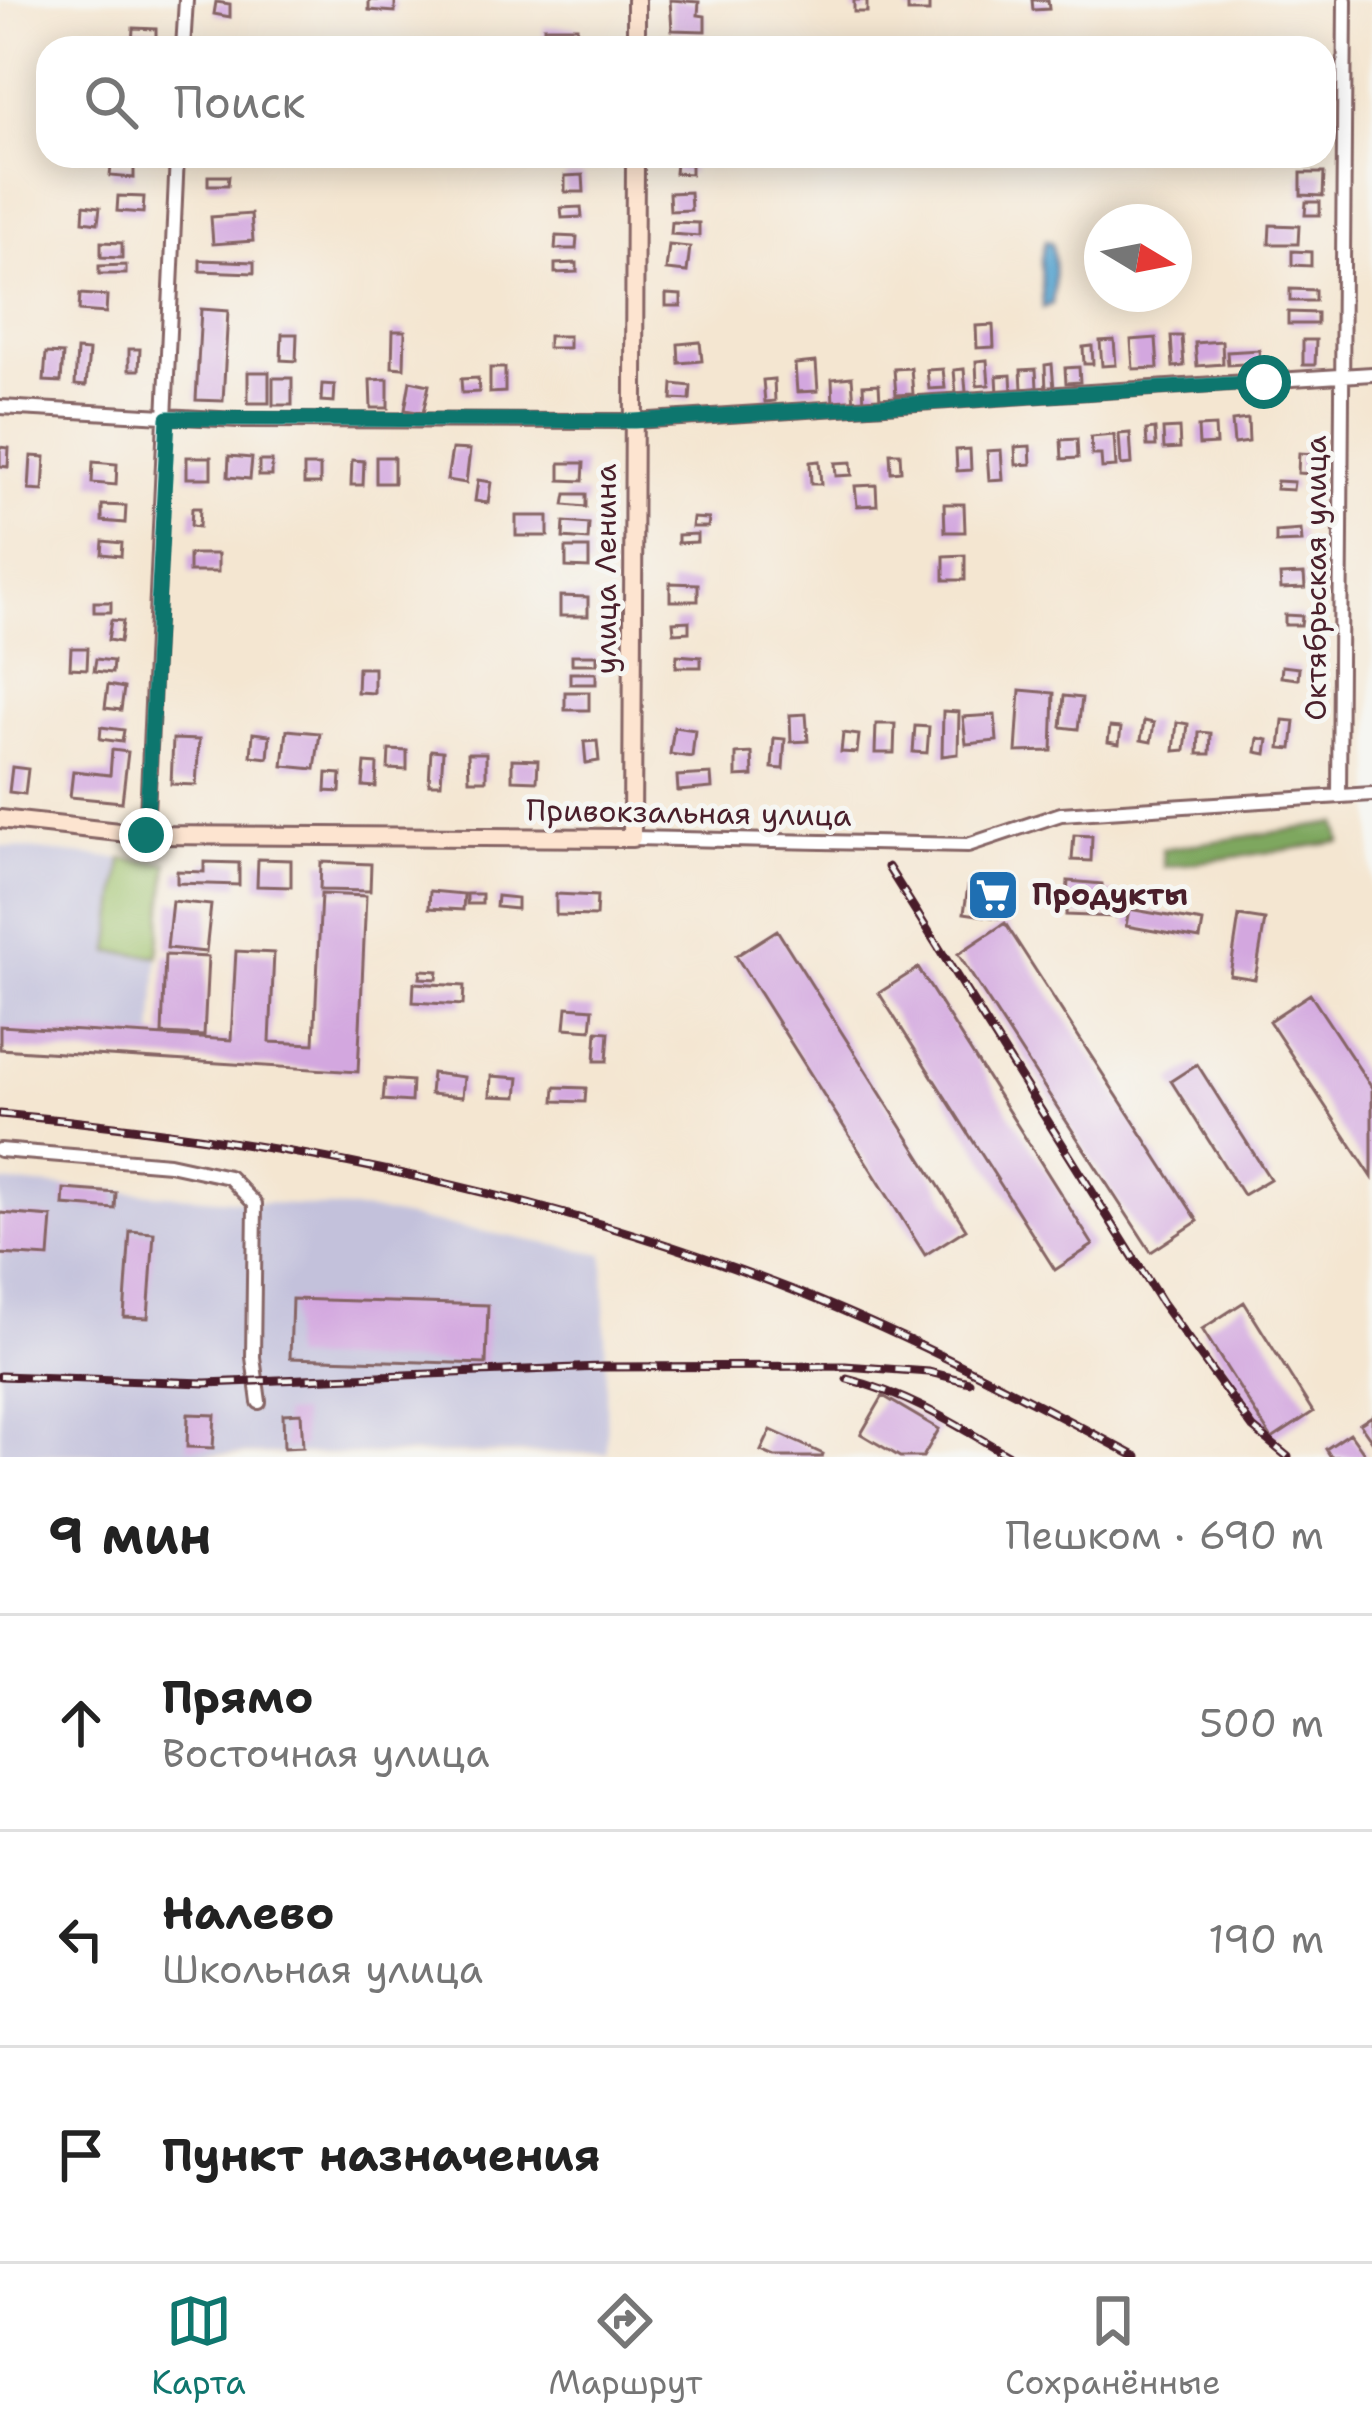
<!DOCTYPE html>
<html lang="ru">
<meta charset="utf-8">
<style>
:root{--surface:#fff;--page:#f2f2f2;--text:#222;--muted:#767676;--line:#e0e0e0;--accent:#0f766e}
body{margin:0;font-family:"Shantell Sans",sans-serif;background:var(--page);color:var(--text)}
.compass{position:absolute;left:1084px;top:204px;width:108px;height:108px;border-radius:50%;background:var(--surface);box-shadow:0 6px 30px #0003;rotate:100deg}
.stop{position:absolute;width:36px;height:36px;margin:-27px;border:9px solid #0f766e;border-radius:50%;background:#fff}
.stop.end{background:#0f766e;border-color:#fff;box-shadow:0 3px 12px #0008}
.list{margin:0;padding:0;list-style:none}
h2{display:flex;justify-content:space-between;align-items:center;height:156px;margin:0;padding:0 48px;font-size:51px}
h2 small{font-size:39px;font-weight:400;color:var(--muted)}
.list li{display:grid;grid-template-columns:78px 1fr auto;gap:36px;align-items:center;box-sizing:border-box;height:216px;padding:0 48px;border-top:3px solid var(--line)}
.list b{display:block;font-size:45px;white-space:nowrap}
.list p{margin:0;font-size:39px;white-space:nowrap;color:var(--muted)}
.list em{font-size:39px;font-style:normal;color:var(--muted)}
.icon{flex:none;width:66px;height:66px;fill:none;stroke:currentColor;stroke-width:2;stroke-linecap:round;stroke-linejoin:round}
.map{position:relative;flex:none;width:1372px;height:1457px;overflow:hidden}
.search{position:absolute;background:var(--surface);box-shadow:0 6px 30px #0003;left:36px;right:36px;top:36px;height:132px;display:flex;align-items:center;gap:30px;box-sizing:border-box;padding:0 42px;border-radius:36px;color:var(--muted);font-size:45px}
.sheet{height:804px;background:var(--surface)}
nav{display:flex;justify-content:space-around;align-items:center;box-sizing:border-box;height:168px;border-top:3px solid var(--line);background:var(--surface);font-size:33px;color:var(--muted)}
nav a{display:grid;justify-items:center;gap:6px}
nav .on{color:var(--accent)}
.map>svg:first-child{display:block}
</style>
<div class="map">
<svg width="1372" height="1457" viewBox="0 0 1372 1457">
<rect width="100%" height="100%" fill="#f6f6f2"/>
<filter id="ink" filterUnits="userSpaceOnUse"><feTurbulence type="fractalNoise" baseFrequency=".00833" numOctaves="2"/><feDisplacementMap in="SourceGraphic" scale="24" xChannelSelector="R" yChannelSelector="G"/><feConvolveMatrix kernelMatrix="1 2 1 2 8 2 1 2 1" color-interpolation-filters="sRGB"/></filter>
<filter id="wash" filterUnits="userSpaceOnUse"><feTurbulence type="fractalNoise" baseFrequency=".004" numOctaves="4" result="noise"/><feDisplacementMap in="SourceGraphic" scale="48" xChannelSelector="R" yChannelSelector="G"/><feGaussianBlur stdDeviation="2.7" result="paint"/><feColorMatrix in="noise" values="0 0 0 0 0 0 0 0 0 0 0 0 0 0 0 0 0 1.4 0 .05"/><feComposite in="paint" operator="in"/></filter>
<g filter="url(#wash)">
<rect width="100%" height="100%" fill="#f4e6d1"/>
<!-- industrial -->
<path fill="#c3c1db" d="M 0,846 L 122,859 L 110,951 L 158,956 L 152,1058 L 0,1049 Z
M 0,1182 L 371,1211 L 604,1254 L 607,1453 L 0,1455 Z"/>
<!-- green -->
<path fill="#9ec16a" stroke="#74704a" stroke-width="3" d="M 122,859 L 168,863 L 158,956 L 110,952 Z"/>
<!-- forest -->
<path fill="#7ea75e" stroke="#646344" stroke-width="3" d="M 1337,823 L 1341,842 L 1164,867 L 1162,849 Z"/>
<!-- water -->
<path fill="#57a4d0" stroke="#50627e" stroke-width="3" d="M 1045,241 L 1051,242 C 1056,260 1055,286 1052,304 L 1043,308 L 1041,259 Z"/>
<g id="blocks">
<!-- building -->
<path fill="#d3a7df" d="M 369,0 L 395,0 L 395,12 L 369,10 Z
M 670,0 L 699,2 L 698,15 L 705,16 L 705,31 L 672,30 Z
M 854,0 L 867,0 L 867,12 L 854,12 Z
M 908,0 L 929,0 L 929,12 L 908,12 Z
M 1032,0 L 1048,0 L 1049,9 L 1033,10 Z
M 216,2 L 230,4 L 230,17 L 214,14 Z
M 544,27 L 577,27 L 577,48 L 544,48 Z
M 133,28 L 156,29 L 156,46 L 132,45 Z
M 676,163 L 691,164 L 691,174 L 675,173 Z
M 111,165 L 134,167 L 134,178 L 110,176 Z
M 1301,173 L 1324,173 L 1323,196 L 1301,195 Z
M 583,175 L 584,192 L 565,192 L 565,176 Z
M 208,176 L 229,176 L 228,185 L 208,185 Z
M 690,192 L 691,210 L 670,211 L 669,193 Z
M 118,196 L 144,197 L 143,213 L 117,211 Z
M 1306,202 L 1320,202 L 1320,215 L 1305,215 Z
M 84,205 L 100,207 L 98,223 L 83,221 Z
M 581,207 L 582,217 L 562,218 L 561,208 Z
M 251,214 L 253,241 L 213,244 L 211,217 Z
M 672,222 L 699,223 L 699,236 L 671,234 Z
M 1270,225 L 1299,226 L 1298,244 L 1269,244 Z
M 556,236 L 577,237 L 576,249 L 555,249 Z
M 101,242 L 122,243 L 122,258 L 101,257 Z
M 669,245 L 690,247 L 687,272 L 666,270 Z
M 1292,251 L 1311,252 L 1311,266 L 1292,265 Z
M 200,260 L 254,262 L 254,273 L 200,271 Z
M 577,263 L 577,272 L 555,273 L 555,264 Z
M 126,265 L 126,274 L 99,274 L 99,266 Z
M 1290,289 L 1315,290 L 1315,301 L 1290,301 Z
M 80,294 L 107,296 L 106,313 L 79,311 Z
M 666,294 L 681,295 L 681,306 L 666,306 Z
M 201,309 L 228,311 L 223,401 L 196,400 Z
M 1288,312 L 1317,313 L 1317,324 L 1288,324 Z
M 993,325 L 994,347 L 977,348 L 976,326 Z
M 393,331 L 405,331 L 404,368 L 392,367 Z
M 282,334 L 297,334 L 296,361 L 281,360 Z
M 548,336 L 569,336 L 569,348 L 548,348 Z
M 1171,336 L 1182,336 L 1184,366 L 1173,367 Z
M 1156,338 L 1158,368 L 1133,369 L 1131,340 Z
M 1114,340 L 1116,365 L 1102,366 L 1100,341 Z
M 1303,340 L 1316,340 L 1315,365 L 1303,365 Z
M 1222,341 L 1223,364 L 1197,366 L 1195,343 Z
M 700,342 L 702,361 L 679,363 L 678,344 Z
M 1092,346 L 1093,364 L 1084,364 L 1083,347 Z
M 129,349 L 140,349 L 139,370 L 129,370 Z
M 77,350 L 89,351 L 86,386 L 75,385 Z
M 1259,350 L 1260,363 L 1228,365 L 1227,352 Z
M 46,353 L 63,354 L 61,382 L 44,381 Z
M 987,360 L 989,385 L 977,386 L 976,361 Z
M 816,362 L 818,391 L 797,392 L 795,364 Z
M 1052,364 L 1054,389 L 1046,390 L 1045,365 Z
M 1079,367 L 1080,382 L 1066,383 L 1065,368 Z
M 490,368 L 505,368 L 505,392 L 490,393 Z
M 911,368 L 913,394 L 896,395 L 894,369 Z
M 943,369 L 945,388 L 929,389 L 927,370 Z
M 964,369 L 966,392 L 956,393 L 954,370 Z
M 1036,369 L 1037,388 L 1022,389 L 1021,370 Z
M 248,372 L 269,372 L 269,403 L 248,403 Z
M 1011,375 L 1012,393 L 998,394 L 997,376 Z
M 852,377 L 854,404 L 833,405 L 832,379 Z
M 273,378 L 292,378 L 292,405 L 273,405 Z
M 478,378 L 479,392 L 462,393 L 461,379 Z
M 388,379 L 388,408 L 371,408 L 370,380 Z
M 774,379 L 775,401 L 765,402 L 763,380 Z
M 410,381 L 429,385 L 423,413 L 405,410 Z
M 322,384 L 335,385 L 334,402 L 321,401 Z
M 673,384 L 691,386 L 690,400 L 672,399 Z
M 879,384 L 880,401 L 864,403 L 863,385 Z
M 1248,419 L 1249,442 L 1234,444 L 1232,421 Z
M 1215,426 L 1216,444 L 1199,445 L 1198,427 Z
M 1179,428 L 1180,448 L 1164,449 L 1163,429 Z
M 1155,429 L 1156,446 L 1147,446 L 1146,430 Z
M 1130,433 L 1132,464 L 1121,465 L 1119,434 Z
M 1114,435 L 1116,467 L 1102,468 L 1101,455 L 1092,455 L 1091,437 Z
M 1077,439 L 1078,458 L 1062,459 L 1061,440 Z
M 1030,446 L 1031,464 L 1016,465 L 1015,447 Z
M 0,447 L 9,448 L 8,467 L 0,466 Z
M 452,449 L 470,450 L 466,483 L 447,480 Z
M 970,449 L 971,470 L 957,471 L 956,450 Z
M 1001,450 L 1003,480 L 989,481 L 987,451 Z
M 890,453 L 900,453 L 901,471 L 891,472 Z
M 1299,453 L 1314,454 L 1313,474 L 1298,473 Z
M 31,456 L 45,457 L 43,491 L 29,490 Z
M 229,456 L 252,458 L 250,479 L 228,477 Z
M 187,457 L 211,457 L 211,478 L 187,478 Z
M 376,457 L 394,457 L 394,483 L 376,483 Z
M 352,460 L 364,461 L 363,485 L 351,485 Z
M 259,461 L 272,461 L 272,476 L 259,476 Z
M 819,461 L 821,484 L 811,484 L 810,462 Z
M 93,462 L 117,464 L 116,485 L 92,483 Z
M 851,462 L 852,475 L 836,476 L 835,463 Z
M 560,463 L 584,463 L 583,481 L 560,480 Z
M 304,466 L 320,466 L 320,484 L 304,484 Z
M 478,480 L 491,482 L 488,503 L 475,501 Z
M 1277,481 L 1294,482 L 1293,490 L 1276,489 Z
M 876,485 L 877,505 L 857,506 L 855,486 Z
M 566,494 L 586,494 L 586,507 L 564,505 Z
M 944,504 L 964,504 L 965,532 L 945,532 Z
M 102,505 L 126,506 L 125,523 L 102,521 Z
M 192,508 L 200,508 L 199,527 L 191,526 Z
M 516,516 L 548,516 L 548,536 L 516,536 Z
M 693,518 L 709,519 L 708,527 L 692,527 Z
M 564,522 L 589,524 L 588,540 L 563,538 Z
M 1301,530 L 1302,542 L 1276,543 L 1276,532 Z
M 697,534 L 697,542 L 678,543 L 678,535 Z
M 103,541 L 122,543 L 121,556 L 102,554 Z
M 566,548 L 589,548 L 589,568 L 566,567 Z
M 189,554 L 218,554 L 218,572 L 189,572 Z
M 965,555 L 965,580 L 944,580 L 944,556 Z
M 1304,574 L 1305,588 L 1281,589 L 1280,575 Z
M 670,583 L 698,584 L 698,601 L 670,601 Z
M 560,596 L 588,597 L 588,616 L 560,616 Z
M 94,602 L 111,602 L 111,612 L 94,612 Z
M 1285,615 L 1302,616 L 1301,625 L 1285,625 Z
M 111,620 L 123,621 L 120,642 L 108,640 Z
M 689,621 L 689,632 L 674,633 L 673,622 Z
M 71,648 L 88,648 L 87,669 L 70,668 Z
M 572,655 L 597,655 L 597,664 L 572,664 Z
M 677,655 L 701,657 L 701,667 L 676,667 Z
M 96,659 L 113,661 L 112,673 L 94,671 Z
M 1282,666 L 1299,668 L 1298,679 L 1281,677 Z
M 358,668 L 374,668 L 374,693 L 357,692 Z
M 570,673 L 596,673 L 596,684 L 570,684 Z
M 108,685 L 124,688 L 121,710 L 105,708 Z
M 1020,690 L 1054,693 L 1052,751 L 1016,752 Z
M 565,692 L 589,692 L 589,710 L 565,710 Z
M 1064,696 L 1082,698 L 1078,729 L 1061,727 Z
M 943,711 L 959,712 L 958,754 L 942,756 Z
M 806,714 L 808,741 L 791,742 L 790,715 Z
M 995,715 L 997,741 L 966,744 L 963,717 Z
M 1283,720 L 1295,721 L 1292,749 L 1280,748 Z
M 1144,721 L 1154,723 L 1151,742 L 1141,740 Z
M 1177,722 L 1188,724 L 1185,750 L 1174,751 Z
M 876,724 L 895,724 L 894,753 L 875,753 Z
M 915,726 L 929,727 L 927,753 L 913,752 Z
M 101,727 L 124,730 L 122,742 L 100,739 Z
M 674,727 L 695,730 L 692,757 L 670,754 Z
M 1110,727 L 1121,728 L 1119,744 L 1108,742 Z
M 287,730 L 320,733 L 315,769 L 283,766 Z
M 1199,732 L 1211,733 L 1210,754 L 1198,754 Z
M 253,733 L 270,735 L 268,758 L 251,756 Z
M 843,733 L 859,735 L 857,753 L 841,752 Z
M 774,738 L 785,739 L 783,769 L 772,768 Z
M 1258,738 L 1268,740 L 1266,754 L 1256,752 Z
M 173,739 L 199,740 L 196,785 L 171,784 Z
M 597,741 L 599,761 L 586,763 L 584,742 Z
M 112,750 L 128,752 L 122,802 L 70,797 L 73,771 L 110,775 Z
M 389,750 L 407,751 L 407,770 L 388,769 Z
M 431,750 L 443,751 L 441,784 L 429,784 Z
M 468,753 L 486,753 L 486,780 L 469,780 Z
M 752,753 L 753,776 L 736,777 L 736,754 Z
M 512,759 L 538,760 L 537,781 L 512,780 Z
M 365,763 L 377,764 L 376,787 L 363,786 Z
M 12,767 L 28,769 L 25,794 L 9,792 Z
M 327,773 L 341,774 L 340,792 L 326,791 Z
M 711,774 L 712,788 L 678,791 L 677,776 Z
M 1074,835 L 1092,836 L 1091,861 L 1072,860 Z
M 258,859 L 291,860 L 291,887 L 257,886 Z
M 204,862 L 239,863 L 239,885 L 177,883 L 177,871 L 204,872 Z
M 321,862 L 371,864 L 370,891 L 320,890 Z
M 1068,881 L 1102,884 L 1103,892 L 1116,894 L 1115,917 L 1066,915 Z
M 968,886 L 1002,890 L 998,918 L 964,913 Z
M 430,891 L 464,894 L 463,910 L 429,908 Z
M 321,894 L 366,896 L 358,1072 L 0,1049 L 0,1026 L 231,1040 L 236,951 L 274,953 L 270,1042 L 314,1044 Z
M 467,894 L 482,894 L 482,904 L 467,904 Z
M 556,894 L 597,896 L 596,916 L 556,915 Z
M 497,896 L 517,898 L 517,909 L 496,907 Z
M 172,901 L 211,905 L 206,952 L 167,948 Z
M 1129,909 L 1203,922 L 1200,939 L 1126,926 Z
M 1239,916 L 1265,920 L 1255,979 L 1230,975 Z
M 1005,923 L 1198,1221 L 1151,1252 L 958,954 Z
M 777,930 L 966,1229 L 925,1255 L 736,956 Z
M 165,955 L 208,957 L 204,1036 L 162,1034 Z
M 918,968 L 1093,1245 L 1055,1270 L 879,993 Z
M 421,970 L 438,971 L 437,979 L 420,978 Z
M 414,983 L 464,986 L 463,1005 L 413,1002 Z
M 1310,994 L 1372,1088 L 1372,1177 L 1269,1021 Z
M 567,1007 L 593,1009 L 591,1030 L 565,1028 Z
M 597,1031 L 609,1032 L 607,1061 L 595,1061 Z
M 1197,1064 L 1270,1179 L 1243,1195 L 1171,1081 Z
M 432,1073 L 464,1077 L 462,1097 L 430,1094 Z
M 491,1076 L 519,1078 L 517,1097 L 490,1096 Z
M 385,1079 L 412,1081 L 411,1102 L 383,1100 Z
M 555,1087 L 586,1088 L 585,1102 L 554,1101 Z
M 64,1189 L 116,1193 L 115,1209 L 63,1205 Z
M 0,1213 L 52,1217 L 49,1257 L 0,1254 Z
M 130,1231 L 154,1233 L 148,1318 L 124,1317 Z
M 292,1299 L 488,1305 L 486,1364 L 290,1358 Z
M 1244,1302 L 1313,1412 L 1272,1439 L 1202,1329 Z
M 883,1396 L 939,1429 L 923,1457 L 900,1457 L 861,1434 Z
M 301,1413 L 303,1447 L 284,1448 L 283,1414 Z
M 188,1414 L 215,1415 L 213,1448 L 187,1447 Z
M 1372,1416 L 1372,1441 L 1360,1424 Z
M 771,1430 L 823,1454 L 822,1457 L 775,1457 L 761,1451 Z
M 1350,1433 L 1367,1457 L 1331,1457 L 1326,1449 Z"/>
</g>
</g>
<g filter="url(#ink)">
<use href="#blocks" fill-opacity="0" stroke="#866565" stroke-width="3"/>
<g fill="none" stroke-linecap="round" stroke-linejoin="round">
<!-- street casing -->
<g stroke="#866565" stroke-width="18">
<path id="street" d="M 183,48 L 186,0
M 0,407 L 238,420 L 634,421 L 1372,374
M 1339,796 L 1345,0
M 146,835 L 177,156
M 632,838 L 968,845 L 1061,814 L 1372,794
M 0,1150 L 169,1164 L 229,1177 L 255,1204 L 253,1357 L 259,1402"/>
</g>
<!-- secondary casing -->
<g stroke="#866565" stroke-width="22">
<path id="secondary" d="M 636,48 L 636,0
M 0,819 L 146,835 L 632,838 L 635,156"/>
</g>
<!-- street -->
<use href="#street" stroke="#fff" stroke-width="12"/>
<!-- secondary -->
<use href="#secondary" stroke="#fde4d0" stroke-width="16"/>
<!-- rail casing -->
<g stroke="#4a1f2b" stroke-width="9">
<path id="rail" d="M 888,867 L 1162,1303 L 1253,1428 L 1288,1457
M 0,1114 C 275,1138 545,1192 803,1294 C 918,1340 1028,1399 1137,1457
M 0,1376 L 205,1383 L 601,1367 L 845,1366 L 929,1372 L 969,1382
M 847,1379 C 908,1394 957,1425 1011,1457"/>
</g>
<!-- rail -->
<use href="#rail" stroke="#f6f6f2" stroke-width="4.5" stroke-dasharray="14" stroke-linecap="butt"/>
</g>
</g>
<g fill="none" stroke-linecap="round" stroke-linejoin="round" filter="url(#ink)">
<!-- route -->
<path stroke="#0f766e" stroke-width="15" d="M 146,835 L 168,418 L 634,421 L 1264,382"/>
</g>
<!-- icons -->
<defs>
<g id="supermarket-square" transform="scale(2.7)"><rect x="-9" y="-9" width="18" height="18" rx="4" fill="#1f6fb2" stroke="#f6f6f2"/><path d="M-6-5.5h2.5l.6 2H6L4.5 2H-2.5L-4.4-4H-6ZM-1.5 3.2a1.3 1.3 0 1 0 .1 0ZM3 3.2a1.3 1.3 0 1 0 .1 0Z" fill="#fff"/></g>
</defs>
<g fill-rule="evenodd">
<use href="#supermarket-square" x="993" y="895"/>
</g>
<g text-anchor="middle" stroke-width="10" stroke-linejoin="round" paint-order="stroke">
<!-- street labels -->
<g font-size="30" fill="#4a1f2b" stroke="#f6f6f2">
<text transform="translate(606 569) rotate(-90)" y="10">улица Ленина</text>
<text transform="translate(1316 578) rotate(-90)" y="10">Октябрьская улица</text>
<text transform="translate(689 813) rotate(1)" y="10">Привокзальная улица</text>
</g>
<!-- poi labels -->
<g font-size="30" font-weight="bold" fill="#4a1f2b" stroke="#f6f6f2" text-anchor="start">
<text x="1032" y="905">Продукты</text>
</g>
</g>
</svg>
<svg class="compass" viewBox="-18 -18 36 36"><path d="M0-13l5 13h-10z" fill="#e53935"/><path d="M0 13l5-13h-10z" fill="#767676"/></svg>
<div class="stop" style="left:1264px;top:382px"></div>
<div class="stop end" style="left:146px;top:835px"></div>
<div class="search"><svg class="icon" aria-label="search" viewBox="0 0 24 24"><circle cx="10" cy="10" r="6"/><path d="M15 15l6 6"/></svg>Поиск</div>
</div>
<section class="sheet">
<h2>9 мин<small>Пешком · 690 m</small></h2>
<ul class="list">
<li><svg class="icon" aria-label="ahead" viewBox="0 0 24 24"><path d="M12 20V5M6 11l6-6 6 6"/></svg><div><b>Прямо</b><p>Восточная улица</p></div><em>500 m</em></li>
<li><svg class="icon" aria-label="left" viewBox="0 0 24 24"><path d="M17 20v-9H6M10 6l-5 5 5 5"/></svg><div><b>Налево</b><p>Школьная улица</p></div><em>190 m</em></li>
<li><svg class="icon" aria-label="arrive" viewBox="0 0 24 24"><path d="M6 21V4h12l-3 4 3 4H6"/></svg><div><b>Пункт назначения</b></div></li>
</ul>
</section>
<nav>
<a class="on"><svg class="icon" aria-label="map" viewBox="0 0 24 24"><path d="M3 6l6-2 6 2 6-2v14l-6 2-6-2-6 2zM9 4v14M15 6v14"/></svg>Карта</a>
<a><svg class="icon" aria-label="directions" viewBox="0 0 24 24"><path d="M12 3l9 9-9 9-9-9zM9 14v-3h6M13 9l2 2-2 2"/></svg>Маршрут</a>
<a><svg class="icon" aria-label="saved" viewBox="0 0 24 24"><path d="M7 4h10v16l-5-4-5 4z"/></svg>Сохранённые</a>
</nav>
